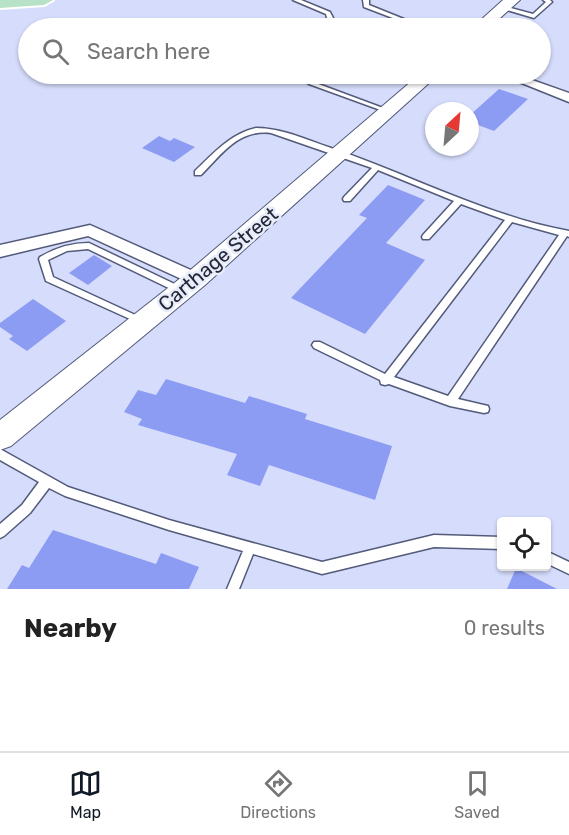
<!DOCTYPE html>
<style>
:root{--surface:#fff;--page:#f2f2f2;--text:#222;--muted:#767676;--line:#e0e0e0;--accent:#111827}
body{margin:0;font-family:Rubik,sans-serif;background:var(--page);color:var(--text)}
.controls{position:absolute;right:18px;bottom:18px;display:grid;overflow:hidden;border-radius:6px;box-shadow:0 2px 4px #0004}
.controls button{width:54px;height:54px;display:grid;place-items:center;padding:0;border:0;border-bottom:2px solid var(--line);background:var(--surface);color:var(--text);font:30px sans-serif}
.compass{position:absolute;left:425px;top:102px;width:54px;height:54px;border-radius:50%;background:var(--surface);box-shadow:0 2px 4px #0004;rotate:26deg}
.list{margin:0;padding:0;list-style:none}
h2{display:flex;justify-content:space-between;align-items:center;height:78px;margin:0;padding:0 24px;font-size:26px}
h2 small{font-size:20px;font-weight:400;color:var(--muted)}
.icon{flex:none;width:33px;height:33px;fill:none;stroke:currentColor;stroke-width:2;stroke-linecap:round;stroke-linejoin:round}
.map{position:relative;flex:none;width:569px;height:589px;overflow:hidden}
.search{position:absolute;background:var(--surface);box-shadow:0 2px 4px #0004;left:18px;right:18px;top:18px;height:66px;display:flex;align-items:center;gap:15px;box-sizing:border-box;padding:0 21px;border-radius:33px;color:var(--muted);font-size:22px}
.sheet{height:162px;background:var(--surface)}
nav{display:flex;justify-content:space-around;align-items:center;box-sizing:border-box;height:84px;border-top:2px solid var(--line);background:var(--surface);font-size:16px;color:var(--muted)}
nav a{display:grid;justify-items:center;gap:3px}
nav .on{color:var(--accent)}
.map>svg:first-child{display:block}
</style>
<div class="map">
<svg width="569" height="589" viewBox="0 0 569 589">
<rect width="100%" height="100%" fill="#d6ddfc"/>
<!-- building -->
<path fill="#8d9cf3" d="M 499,89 L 528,99 L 494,131 L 470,122 L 470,115 Z
M 159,136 L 170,141 L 174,138 L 195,147 L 174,162 L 142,148 Z
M 388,185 L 425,200 L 386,243 L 425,260 L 365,334 L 291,298 L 367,218 L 359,215 Z
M 94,255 L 112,266 L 88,285 L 69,273 Z
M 33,299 L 66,321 L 27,351 L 9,339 L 13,336 L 0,327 L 0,323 Z
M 166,379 L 245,403 L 249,396 L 307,414 L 305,419 L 392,446 L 375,500 L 269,465 L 260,486 L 227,475 L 237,454 L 138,425 L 142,419 L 124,412 L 138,390 L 156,395 Z
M 53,530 L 156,564 L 161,553 L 199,567 L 189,589 L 7,589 L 22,565 L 29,568 Z
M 516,568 L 557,589 L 507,589 Z"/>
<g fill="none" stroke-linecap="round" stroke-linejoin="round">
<!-- service casing -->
<g stroke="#535a7a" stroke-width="3">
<path id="service" d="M 293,0 L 301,0 L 330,12 L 333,18 L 324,28 L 318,28 L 327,18 L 326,14 Z
M 363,0 L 369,0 L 369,5 L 426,28 L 419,28 L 364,7 Z
M 543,0 L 550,0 L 552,2 L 534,18 L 500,8 L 503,6 L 533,14 L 546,2 Z
M 294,74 L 301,74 L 313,82 L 391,111 L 388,113 L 386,112 L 309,84 Z
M 256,128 C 282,128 307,140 331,148 C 391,168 447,196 507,215 C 527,222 548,227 569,231 L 569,237 L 567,236 L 458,399 L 488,406 L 489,409 L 488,412 L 484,413 L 450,406 L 389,384 L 385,385 L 381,384 L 380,380 L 314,348 L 312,345 L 314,342 L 320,342 L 385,374 L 505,220 L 461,204 L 429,239 L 423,239 L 422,237 L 423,235 L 454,201 L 378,170 L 350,201 L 344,201 L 343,199 L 344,197 L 372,168 L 271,133 C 238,129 222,154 201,175 L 195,175 L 195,171 C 214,153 230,134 256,128 ZM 512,222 L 559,235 L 448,396 L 394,377 Z
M 89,243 L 185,289 L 186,291 L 182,294 L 179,293 L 88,249 L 67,251 L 48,260 L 53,277 L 144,319 L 146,321 L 144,323 L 141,324 L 46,281 L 39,259 L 40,257 C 55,248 71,243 89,243 Z
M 0,449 L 68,487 L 169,520 L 322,562 L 434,535 L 502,537 L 502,549 L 434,547 L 322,574 L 253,554 L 239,589 L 227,589 L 243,551 L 169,530 L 65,496 L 49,488 L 30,513 L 4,536 L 0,538 L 0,524 L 22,505 L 39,482 L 0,460 Z
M 546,551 L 569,562 L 569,574 L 546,563 Z"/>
</g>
<!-- minor casing -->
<g stroke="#535a7a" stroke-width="3">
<path id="minor" d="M 499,74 L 515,74 L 569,93 L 569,102 Z
M 90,225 L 202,275 L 205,279 L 202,283 L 190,283 L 88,236 L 0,257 L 0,245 Z"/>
</g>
<!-- secondary casing -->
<g stroke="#535a7a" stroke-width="2">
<path id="secondary" d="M 503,0 L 520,0 L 489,28 L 472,28 Z
M 420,74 L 439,74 L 205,285 L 11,446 L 0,450 L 0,420 L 187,273 Z"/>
</g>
<!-- primary casing -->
<g stroke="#fff" stroke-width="4">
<path id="primary" d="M 0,0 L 53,0 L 44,5 L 0,8 Z"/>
</g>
<!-- service -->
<use href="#service" fill="#fff" fill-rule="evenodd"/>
<!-- minor -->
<use href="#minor" fill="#fff" fill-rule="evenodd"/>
<!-- secondary -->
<use href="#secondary" fill="#fff" fill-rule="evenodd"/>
<!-- primary -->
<use href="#primary" fill="#b8e2c7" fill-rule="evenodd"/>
</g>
<g text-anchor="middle" stroke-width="5" stroke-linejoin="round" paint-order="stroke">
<!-- street labels -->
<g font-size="20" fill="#242735" stroke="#e7ebfa">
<text transform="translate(218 259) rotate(-40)" y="7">Carthage Street</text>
</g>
</g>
</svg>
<div class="controls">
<button><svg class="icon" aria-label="locate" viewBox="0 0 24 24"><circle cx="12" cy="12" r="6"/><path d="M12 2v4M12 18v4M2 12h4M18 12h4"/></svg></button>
</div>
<svg class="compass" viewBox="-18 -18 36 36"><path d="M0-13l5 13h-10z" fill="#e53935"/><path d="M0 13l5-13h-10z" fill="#767676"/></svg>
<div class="search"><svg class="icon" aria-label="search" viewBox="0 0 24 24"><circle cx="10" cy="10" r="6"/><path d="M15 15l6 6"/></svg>Search here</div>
</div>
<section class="sheet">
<h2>Nearby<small>0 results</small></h2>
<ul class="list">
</ul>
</section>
<nav>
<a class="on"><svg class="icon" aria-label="map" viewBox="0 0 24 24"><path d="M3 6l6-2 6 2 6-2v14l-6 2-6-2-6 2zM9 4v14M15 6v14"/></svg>Map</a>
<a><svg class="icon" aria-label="directions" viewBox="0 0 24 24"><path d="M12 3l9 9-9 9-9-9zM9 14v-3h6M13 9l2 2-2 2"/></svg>Directions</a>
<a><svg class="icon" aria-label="saved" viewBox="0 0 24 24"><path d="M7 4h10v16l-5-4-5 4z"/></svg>Saved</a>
</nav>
